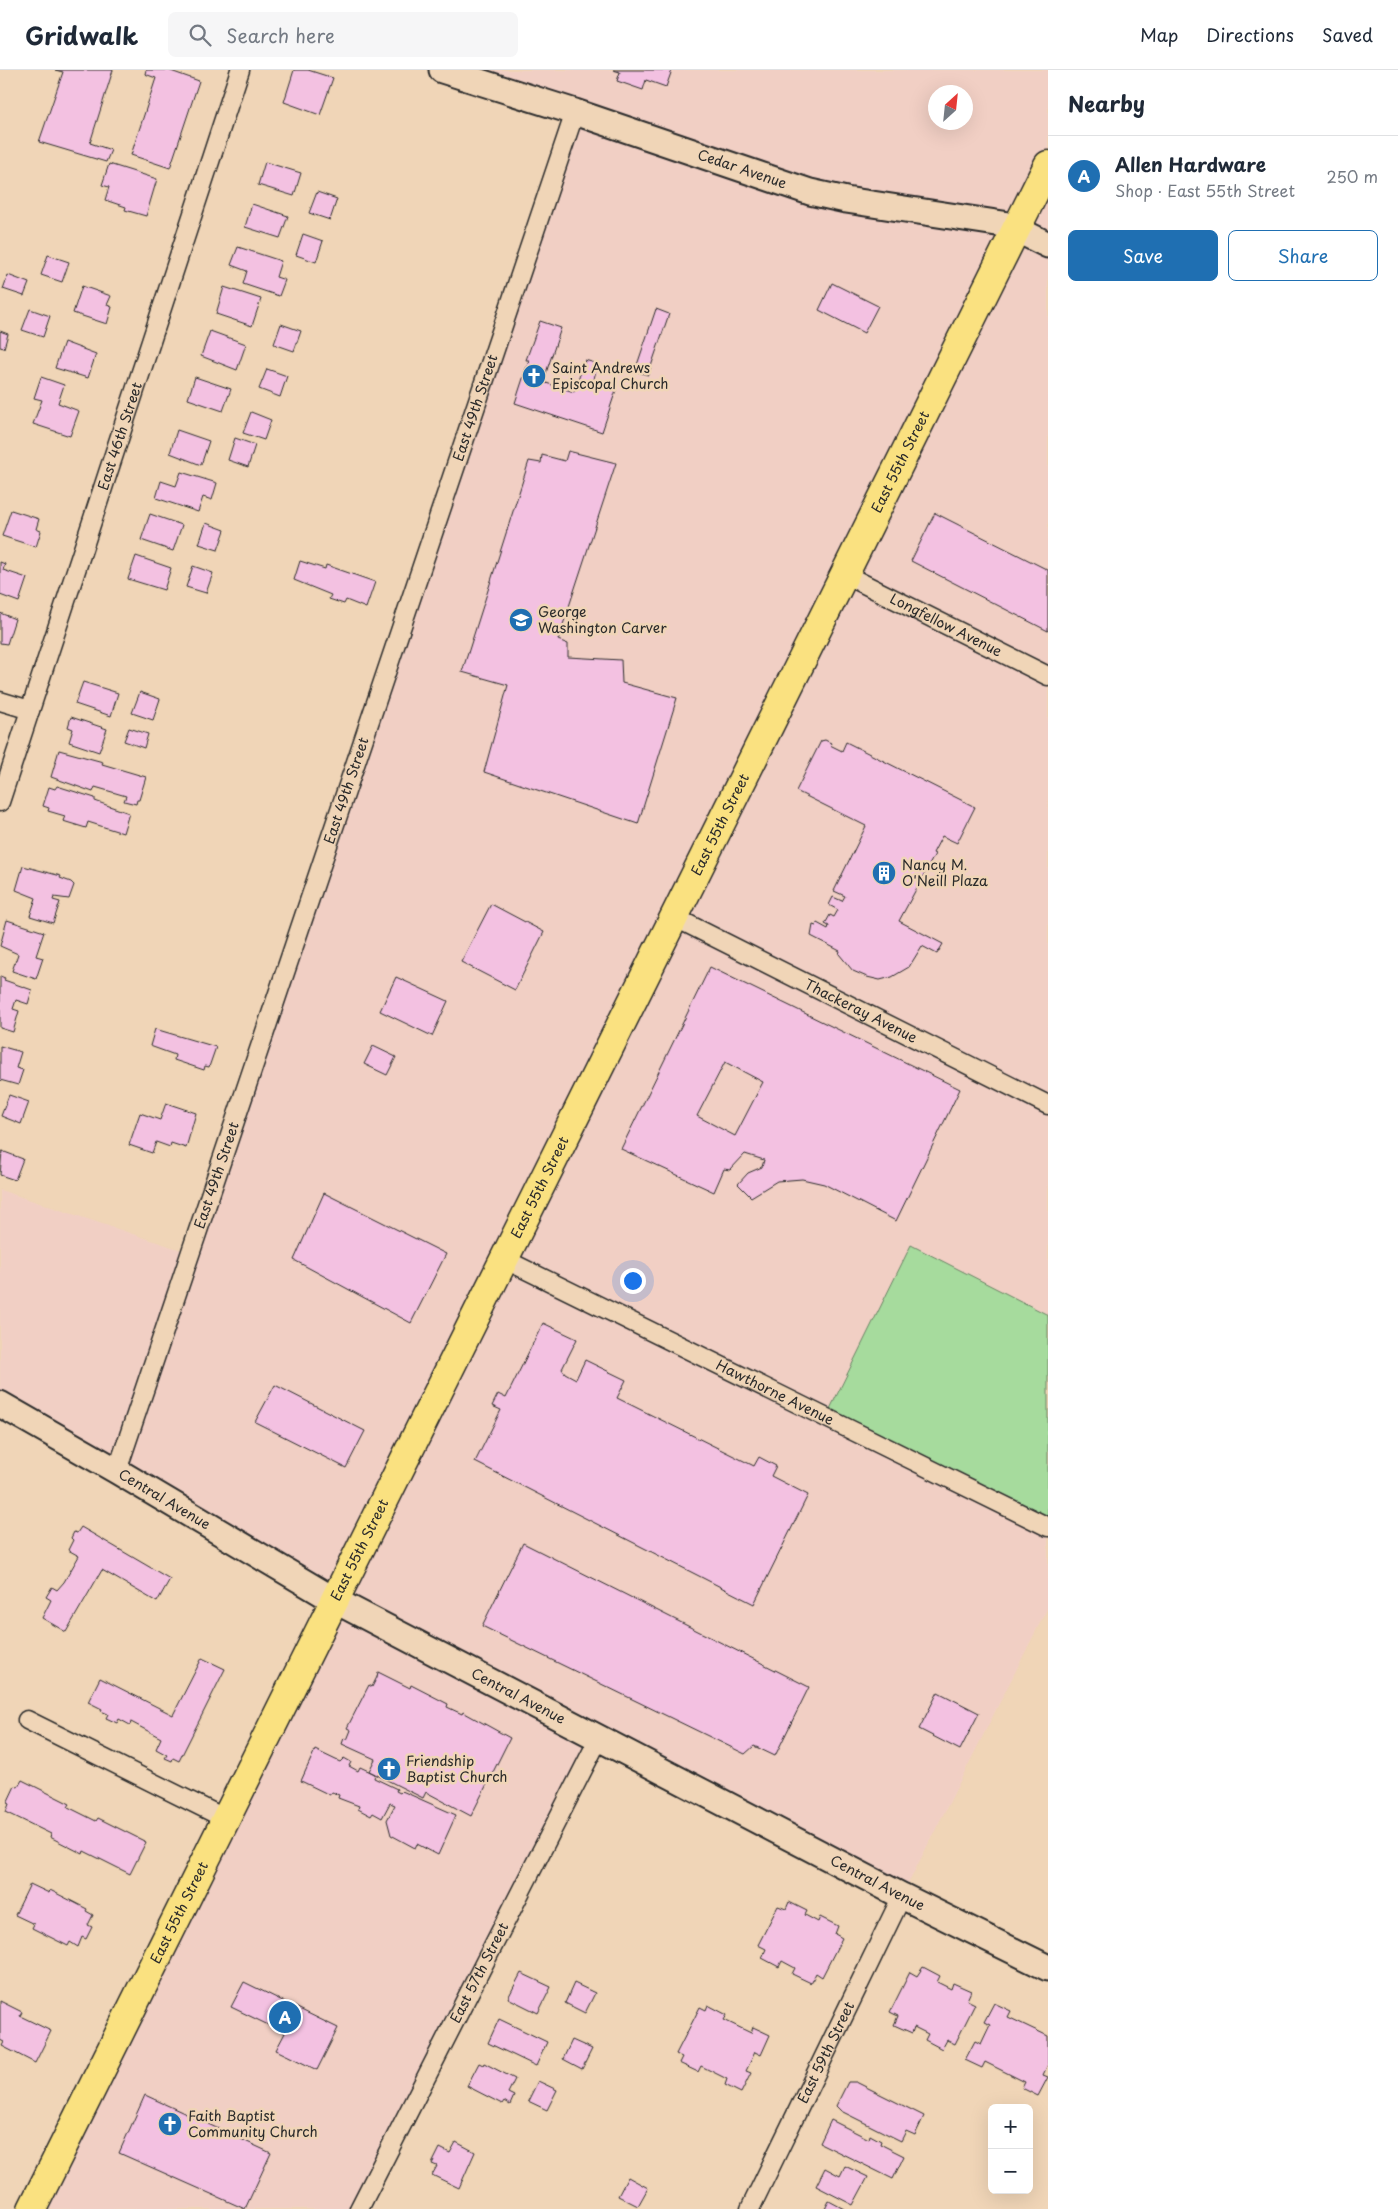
<!DOCTYPE html>
<meta charset="utf-8">
<style>
:root{--surface:#fff;--page:#f6f6f7;--text:#1f2937;--muted:#747a83;--line:#e0e1e3;--accent:#1f6fb2}
body{margin:0;font-family:"Playpen Sans",sans-serif;background:var(--page);color:var(--text)}
.controls{position:absolute;right:15px;bottom:15px;display:grid;overflow:hidden;border-radius:8px;box-shadow:0 5px 20px #0002}
.controls button{width:45px;height:45px;display:grid;place-items:center;padding:0;border:0;border-bottom:1px solid var(--line);background:var(--surface);color:var(--text);font:25px sans-serif}
.compass{position:absolute;left:928px;top:15px;width:45px;height:45px;border-radius:50%;background:var(--surface);box-shadow:0 5px 20px #0002;rotate:27deg}
.you{position:absolute;left:632px;top:1210px;width:18px;height:18px;margin:-12px;border:4px solid #fff;border-radius:50%;background:#1a73e8;box-shadow:0 0 0 8px #1a73e833}
.badge{display:grid;place-items:center;width:32px;height:32px;border-radius:50%;background:var(--accent);color:#fff;font-size:16px;font-weight:700}
.pin{position:absolute;translate:-50% -50%;border:2px solid #fff;box-shadow:0 1px 5px #0006}
.list{margin:0;padding:0;list-style:none}
h2{display:flex;justify-content:space-between;align-items:center;height:65px;margin:0;padding:0 20px;font-size:21px}
h2 small{font-size:16px;font-weight:400;color:var(--muted)}
.list li{display:grid;grid-template-columns:32px 1fr auto;gap:15px;align-items:center;box-sizing:border-box;height:80px;padding:0 20px;border-top:1px solid var(--line)}
.list b{display:block;font-size:19px;white-space:nowrap}
.list p{margin:0;font-size:16px;white-space:nowrap;color:var(--muted)}
.list em{font-size:16px;font-style:normal;color:var(--muted)}
.actions{display:flex;gap:10px;padding:15px 20px}
.actions a{flex:1;padding:11px 0;border:1px solid var(--accent);border-radius:8px;text-align:center;font-size:18px;color:var(--accent)}
.actions .main{background:var(--accent);color:#fff}
.icon{flex:none;width:28px;height:28px;fill:none;stroke:currentColor;stroke-width:2;stroke-linecap:round;stroke-linejoin:round}
.map{position:relative;flex:none;width:1048px;height:2139px;overflow:hidden}
header{display:flex;align-items:center;gap:30px;box-sizing:border-box;height:70px;padding:0 25px;background:var(--surface);border-bottom:1px solid var(--line)}
header strong{font-size:24px}
nav{display:flex;gap:28px;margin-inline-start:auto;font-size:18px}
.search{width:350px;height:45px;background:var(--page);display:flex;align-items:center;gap:12px;box-sizing:border-box;padding:0 18px;border-radius:8px;color:var(--muted);font-size:19px}
main{display:flex}
aside{flex:1;background:var(--surface)}
.map>svg:first-child{display:block}
</style>
<header>
<strong>Gridwalk</strong>
<div class="search"><svg class="icon" aria-label="search" viewBox="0 0 24 24"><circle cx="10" cy="10" r="6"/><path d="M15 15l6 6"/></svg>Search here</div>
<nav><a>Map</a><a>Directions</a><a>Saved</a></nav>
</header>
<main>
<div class="map">
<svg width="1048" height="2139" viewBox="0 0 1048 2139">
<rect width="100%" height="100%" fill="#f0d5b7"/>
<filter id="ink" filterUnits="userSpaceOnUse"><feTurbulence type="fractalNoise" baseFrequency=".02" numOctaves="2"/><feDisplacementMap in="SourceGraphic" scale="10" xChannelSelector="R" yChannelSelector="G"/><feConvolveMatrix kernelMatrix="1 2 1 2 8 2 1 2 1" color-interpolation-filters="sRGB"/></filter>
<g filter="url(#ink)">
<!-- built -->
<path fill="#f1cfc4" fill-rule="evenodd" d="M 442,0 L 1048,0 L 1048,1245 L 911,1175 L 1048,1457 L 1048,1537 L 902,1826 L 599,1668 L 359,2139 L 32,2139 L 334,1531 L 0,1334 L 0,1120 L 190,1183 L 575,43 ZM 936,22 L 966,22 L 966,52 L 936,52 Z"/>
<!-- green -->
<path fill="#a6db9d" stroke="#688364" d="M 911,1175 L 1048,1245 L 1048,1456 L 826,1347 Z"/>
<!-- building -->
<path fill="#f3c1e1" stroke="#2b2b2b" fill-rule="evenodd" d="M 55,0 L 113,0 L 90,73 L 111,80 L 106,92 L 39,72 L 63,2 Z
M 146,0 L 168,0 L 199,11 L 170,98 L 131,85 L 156,8 L 145,4 Z
M 294,0 L 308,0 L 333,8 L 320,45 L 284,32 Z
M 613,0 L 672,0 L 666,17 L 646,10 L 643,20 L 617,11 L 620,2 Z
M 265,92 L 301,103 L 294,126 L 258,115 Z
M 109,94 L 157,109 L 146,146 L 125,140 L 126,137 L 105,130 L 109,117 L 102,115 Z
M 317,122 L 337,129 L 330,150 L 309,143 Z
M 252,134 L 288,146 L 280,168 L 245,157 Z
M 303,164 L 323,171 L 316,192 L 296,185 Z
M 238,177 L 281,191 L 276,207 L 285,210 L 279,226 L 243,214 L 247,201 L 231,195 Z
M 48,185 L 69,192 L 62,212 L 41,205 Z
M 8,205 L 29,213 L 24,226 L 3,219 Z
M 832,213 L 878,236 L 864,263 L 819,240 Z
M 82,216 L 111,226 L 107,235 L 112,237 L 107,254 L 73,243 Z
M 224,217 L 261,229 L 252,256 L 216,244 Z
M 30,239 L 50,246 L 43,267 L 22,260 Z
M 656,239 L 669,244 L 648,305 L 635,301 Z
M 540,251 L 561,258 L 543,312 L 574,322 L 585,290 L 598,294 L 593,312 L 616,320 L 602,362 L 515,333 L 529,290 L 526,290 Z
M 281,254 L 301,261 L 294,281 L 274,274 Z
M 0,261 L 8,264 L 4,278 L 0,277 Z
M 210,261 L 246,274 L 237,300 L 201,286 Z
M 64,272 L 96,284 L 88,308 L 55,298 Z
M 267,299 L 287,306 L 280,327 L 259,319 Z
M 41,307 L 64,315 L 58,333 L 79,341 L 70,366 L 33,354 L 42,330 L 34,328 Z
M 195,307 L 231,319 L 223,341 L 188,329 Z
M 251,342 L 271,350 L 264,370 L 243,363 Z
M 177,360 L 209,371 L 201,395 L 170,383 Z
M 235,368 L 255,375 L 248,397 L 228,390 Z
M 568,381 L 616,393 L 558,570 L 568,574 L 568,587 L 621,590 L 622,613 L 677,628 L 638,754 L 484,702 L 508,615 L 462,602 L 529,391 L 541,393 L 542,385 L 565,391 Z
M 181,402 L 217,413 L 212,430 L 203,427 L 198,442 L 156,428 L 161,411 L 176,416 Z
M 11,440 L 39,449 L 36,459 L 41,461 L 36,477 L 2,466 Z
M 935,443 L 1048,500 L 1048,561 L 911,491 Z
M 150,444 L 182,455 L 173,481 L 141,470 Z
M 206,453 L 225,460 L 218,480 L 199,474 Z
M 136,486 L 171,498 L 164,520 L 128,509 Z
M 300,491 L 325,499 L 326,495 L 375,512 L 366,538 L 346,530 L 344,534 L 329,529 L 331,525 L 294,510 Z
M 0,492 L 5,494 L 3,500 L 27,508 L 19,532 L 0,525 Z
M 193,496 L 213,503 L 206,523 L 186,517 Z
M 0,543 L 15,549 L 7,574 L 0,573 Z
M 83,612 L 118,623 L 111,646 L 75,634 Z
M 140,622 L 160,629 L 153,650 L 132,643 Z
M 71,647 L 107,659 L 99,682 L 69,672 L 73,659 L 68,657 Z
M 129,658 L 148,664 L 144,678 L 124,671 Z
M 825,670 L 831,673 L 830,675 L 842,681 L 846,672 L 975,737 L 957,773 L 942,766 L 933,783 L 935,784 L 899,851 L 943,874 L 937,884 L 922,876 L 909,897 L 892,907 L 880,910 L 867,907 L 853,901 L 839,884 L 840,881 L 811,866 L 813,855 L 816,856 L 817,853 L 828,859 L 829,856 L 825,854 L 830,845 L 834,847 L 838,840 L 829,835 L 833,827 L 842,831 L 845,826 L 834,821 L 866,756 L 796,721 L 821,671 Z
M 59,680 L 103,692 L 102,694 L 146,707 L 139,730 L 137,730 L 136,734 L 124,731 L 126,726 L 95,717 L 93,722 L 51,707 Z
M 57,716 L 95,728 L 95,731 L 129,743 L 123,763 L 88,752 L 86,758 L 63,751 L 65,746 L 48,741 L 49,738 L 43,736 L 49,717 L 55,719 Z
M 23,796 L 61,806 L 60,808 L 71,812 L 74,815 L 69,829 L 54,827 L 53,830 L 60,832 L 53,853 L 30,846 L 36,828 L 16,820 Z
M 491,834 L 544,862 L 515,920 L 461,892 Z
M 7,850 L 44,862 L 36,886 L 43,888 L 36,909 L 12,901 L 18,884 L 0,876 Z
M 710,897 L 960,1019 L 896,1151 L 824,1114 L 802,1109 L 777,1111 L 751,1127 L 738,1114 L 748,1103 L 762,1097 L 764,1090 L 745,1084 L 730,1100 L 724,1099 L 714,1122 L 621,1079 ZM 725,992 L 763,1012 L 735,1066 L 697,1046 Z
M 0,906 L 5,908 L 4,910 L 32,920 L 28,934 L 16,930 L 13,939 L 19,941 L 13,962 L 0,958 Z
M 396,907 L 448,931 L 432,966 L 380,941 Z
M 155,959 L 216,977 L 209,997 L 205,996 L 204,1000 L 174,990 L 175,985 L 150,976 Z
M 0,976 L 21,982 L 16,998 L 23,1000 L 18,1015 L 0,1010 Z
M 373,976 L 396,987 L 387,1005 L 364,994 Z
M 9,1025 L 29,1032 L 21,1054 L 1,1046 Z
M 166,1033 L 196,1043 L 186,1078 L 171,1073 L 170,1077 L 156,1072 L 152,1083 L 129,1075 L 140,1043 L 160,1050 Z
M 2,1081 L 23,1089 L 15,1110 L 0,1105 Z
M 324,1123 L 446,1184 L 411,1253 L 294,1190 Z
M 543,1253 L 577,1269 L 562,1299 L 565,1303 L 576,1309 L 585,1290 L 626,1310 L 617,1328 L 754,1396 L 759,1387 L 776,1396 L 771,1406 L 808,1425 L 754,1534 L 475,1392 L 501,1340 L 492,1336 L 498,1324 L 506,1328 Z
M 275,1315 L 365,1361 L 346,1398 L 255,1352 Z
M 81,1457 L 170,1509 L 157,1532 L 102,1500 L 66,1562 L 42,1548 L 51,1530 L 46,1527 L 52,1517 L 57,1520 L 64,1512 L 79,1486 L 68,1480 L 73,1470 L 71,1468 L 74,1462 L 77,1463 Z
M 523,1473 L 809,1617 L 775,1686 L 754,1676 L 745,1684 L 482,1556 Z
M 202,1588 L 225,1599 L 179,1691 L 173,1688 L 172,1691 L 165,1688 L 167,1685 L 156,1679 L 161,1668 L 131,1652 L 130,1655 L 119,1649 L 117,1653 L 106,1648 L 108,1644 L 101,1641 L 102,1639 L 88,1632 L 100,1608 L 173,1645 Z
M 378,1602 L 410,1618 L 411,1615 L 448,1634 L 447,1637 L 462,1644 L 463,1642 L 510,1668 L 471,1746 L 426,1722 L 423,1728 L 369,1701 L 375,1689 L 342,1674 L 344,1668 L 347,1670 L 351,1660 L 347,1658 L 369,1615 L 372,1617 L 377,1607 Z
M 938,1622 L 979,1643 L 960,1680 L 919,1659 Z
M 315,1680 L 340,1692 L 344,1688 L 351,1692 L 349,1696 L 358,1701 L 360,1697 L 375,1704 L 374,1708 L 397,1719 L 396,1721 L 400,1723 L 402,1721 L 456,1745 L 438,1785 L 417,1774 L 415,1778 L 391,1765 L 387,1750 L 395,1735 L 390,1733 L 382,1748 L 373,1743 L 371,1746 L 358,1739 L 359,1736 L 338,1728 L 339,1725 L 332,1722 L 330,1725 L 301,1711 Z
M 22,1710 L 70,1734 L 68,1737 L 96,1751 L 98,1748 L 146,1772 L 130,1804 L 84,1781 L 83,1784 L 50,1767 L 51,1764 L 6,1742 L 9,1734 L 7,1733 L 15,1716 L 18,1717 Z
M 30,1814 L 49,1823 L 50,1820 L 87,1839 L 86,1841 L 93,1845 L 88,1855 L 92,1857 L 86,1869 L 82,1867 L 78,1877 L 70,1872 L 68,1876 L 32,1858 L 34,1854 L 15,1845 Z
M 789,1832 L 807,1841 L 805,1845 L 818,1852 L 820,1847 L 838,1856 L 835,1864 L 842,1868 L 822,1907 L 816,1903 L 811,1913 L 792,1904 L 795,1898 L 782,1891 L 779,1897 L 762,1888 L 766,1879 L 758,1875 L 778,1836 L 786,1839 Z
M 923,1897 L 940,1906 L 937,1912 L 951,1919 L 953,1913 L 971,1921 L 967,1930 L 975,1934 L 955,1974 L 947,1970 L 942,1979 L 925,1970 L 928,1964 L 914,1957 L 912,1963 L 894,1955 L 898,1946 L 890,1942 L 910,1902 L 917,1906 Z
M 521,1903 L 551,1917 L 538,1943 L 508,1928 Z
M 244,1912 L 338,1958 L 317,2000 L 276,1980 L 285,1963 L 231,1937 Z
M 574,1913 L 595,1923 L 585,1943 L 565,1933 Z
M 0,1931 L 22,1942 L 20,1946 L 51,1961 L 35,1993 L 2,1976 L 4,1972 L 0,1970 Z
M 994,1933 L 1011,1941 L 1008,1947 L 1048,1966 L 1048,1994 L 1043,2005 L 1048,2007 L 1038,2026 L 1022,2018 L 1025,2012 L 985,1992 L 982,1998 L 965,1990 L 975,1971 L 981,1974 L 990,1955 L 984,1952 Z
M 708,1935 L 727,1945 L 724,1950 L 751,1963 L 753,1957 L 770,1965 L 761,1985 L 755,1982 L 746,2001 L 751,2003 L 741,2023 L 725,2015 L 727,2009 L 701,1996 L 698,2002 L 679,1993 L 682,1987 L 676,1984 L 700,1937 L 706,1940 Z
M 499,1949 L 547,1972 L 536,1996 L 488,1973 Z
M 572,1970 L 592,1979 L 582,1999 L 563,1989 Z
M 479,1993 L 483,1995 L 484,1993 L 515,2009 L 508,2023 L 514,2026 L 510,2035 L 504,2031 L 502,2034 L 467,2016 Z
M 538,2011 L 557,2020 L 547,2040 L 528,2031 Z
M 848,2012 L 856,2012 L 924,2046 L 915,2065 L 906,2061 L 901,2071 L 841,2041 L 836,2036 Z
M 145,2025 L 271,2083 L 245,2139 L 119,2083 Z
M 831,2050 L 869,2069 L 870,2065 L 881,2071 L 880,2074 L 904,2086 L 893,2109 L 820,2073 Z
M 456,2072 L 475,2082 L 459,2118 L 432,2105 L 437,2096 L 432,2094 L 440,2078 L 450,2083 Z
M 845,2096 L 868,2107 L 853,2135 L 816,2116 L 825,2098 L 840,2106 Z
M 628,2107 L 648,2118 L 638,2136 L 618,2126 Z
M 829,2131 L 844,2139 L 825,2139 Z"/>
<g fill="none" stroke-linecap="round" stroke-linejoin="round">
<!-- street casing -->
<g stroke="#2b2b2b" stroke-width="21">
<g id="street">
<path id="s1" d="M 844,504 L 1048,606"/>
<path d="M 0,631 L 30,640"/>
<path id="s2" d="M 0,732 L 240,0"/>
<path id="s3" d="M 674,847 L 1048,1035"/>
<path id="s4" d="M 504,1189 L 1048,1457"/>
<path id="s5" d="M 117,1401 L 575,42"/>
<path d="M 27,1650 L 226,1749"/>
<path id="s6" d="M 359,2139 L 599,1668"/>
<path id="s7" d="M 750,2139 L 902,1826"/>
</g>
</g>
<!-- secondary casing -->
<g stroke="#2b2b2b" stroke-width="29">
<g id="secondary">
<path id="s8" d="M 442,0 L 575,42 L 810,122 L 846,130 L 1003,154 L 1016,159 L 1048,175"/>
<path id="s9" d="M 0,1334 L 117,1401 L 334,1530 L 902,1826 L 1048,1898"/>
</g>
</g>
<!-- primary casing -->
<g stroke="#2b2b2b" stroke-width="31">
<g id="primary">
<path id="s10" d="M 32,2139 L 1048,95"/>
</g>
</g>
<!-- street -->
<use href="#street" stroke="#f0d5b7" stroke-width="18"/>
<!-- secondary -->
<use href="#secondary" stroke="#f0d5b7" stroke-width="25"/>
<!-- primary -->
<use href="#primary" stroke="#fae180" stroke-width="28"/>
</g>
</g>
<!-- icons -->
<defs>
<g id="church-disc" transform="scale(1.25)"><circle r="9.5" fill="#1f6fb2" stroke="#f0d5b7"/><path d="M-1.2-6h2.4v3.5h3.3v2.4h-3.3V6h-2.4V-.1h-3.3v-2.4h3.3Z" fill="#fff"/></g>
<g id="school-disc" transform="scale(1.25)"><circle r="9.5" fill="#1f6fb2" stroke="#f0d5b7"/><path d="M0-5L7-2L0 1L-7-2ZM-4 1L0 2.5L4 1V4Q0 6-4 4Z" fill="#fff"/></g>
<g id="building-disc" transform="scale(1.25)"><circle r="9.5" fill="#1f6fb2" stroke="#f0d5b7"/><path d="M-4-6H4V6H1V3H-1V6H-4ZM-2.5-4.3h1.7v1.8h-1.7ZM.8-4.3h1.7v1.8H.8ZM-2.5-1h1.7V.8h-1.7ZM.8-1h1.7V.8H.8Z" fill="#fff"/></g>
</defs>
<g fill-rule="evenodd">
<use href="#church-disc" x="534" y="306"/>
<use href="#school-disc" x="521" y="550"/>
<use href="#building-disc" x="884" y="803"/>
<use href="#church-disc" x="389" y="1699"/>
<use href="#church-disc" x="170" y="2054"/>
</g>
<g text-anchor="middle" stroke-width="5" stroke-linejoin="round" paint-order="stroke">
<!-- street labels -->
<g font-size="14" fill="#2b2b2b" stroke="#f0d5b7">
<text dy="5" stroke="none"><textPath href="#s8" startOffset="316">Cedar Avenue</textPath></text>
<text dy="5" stroke="none"><textPath href="#s5" startOffset="1122">East 49th Street</textPath></text>
<text dy="5" stroke="none"><textPath href="#s2" startOffset="385">East 46th Street</textPath></text>
<text dy="5" stroke="none"><textPath href="#s10" startOffset="1951">East 55th Street</textPath></text>
<text dy="5" stroke="none"><textPath href="#s1" startOffset="114">Longfellow Avenue</textPath></text>
<text dy="5" stroke="none"><textPath href="#s5" startOffset="718">East 49th Street</textPath></text>
<text dy="5" stroke="none"><textPath href="#s10" startOffset="1546">East 55th Street</textPath></text>
<text dy="5" stroke="none"><textPath href="#s3" startOffset="209">Thackeray Avenue</textPath></text>
<text dy="5" stroke="none"><textPath href="#s5" startOffset="312">East 49th Street</textPath></text>
<text dy="5" stroke="none"><textPath href="#s10" startOffset="1141">East 55th Street</textPath></text>
<text dy="5" stroke="none"><textPath href="#s4" startOffset="302">Hawthorne Avenue</textPath></text>
<text dy="5" stroke="none"><textPath href="#s9" startOffset="190">Central Avenue</textPath></text>
<text dy="5" stroke="none"><textPath href="#s10" startOffset="736">East 55th Street</textPath></text>
<text dy="5" stroke="none"><textPath href="#s9" startOffset="595">Central Avenue</textPath></text>
<text dy="5" stroke="none"><textPath href="#s9" startOffset="1000">Central Avenue</textPath></text>
<text dy="5" stroke="none"><textPath href="#s10" startOffset="331">East 55th Street</textPath></text>
<text dy="5" stroke="none"><textPath href="#s6" startOffset="265">East 57th Street</textPath></text>
<text dy="5" stroke="none"><textPath href="#s7" startOffset="174">East 59th Street</textPath></text>
</g>
<!-- poi labels -->
<g font-size="14" fill="#2b2b2b" stroke="#f0d5b7" text-anchor="start">
<text x="552" y="303">Saint Andrews<tspan x="552" dy="16">Episcopal Church</tspan></text>
<text x="538" y="547">George<tspan x="538" dy="16">Washington Carver</tspan></text>
<text x="902" y="800">Nancy M.<tspan x="902" dy="16">O'Neill Plaza</tspan></text>
<text x="406" y="1696">Friendship<tspan x="406" dy="16">Baptist Church</tspan></text>
<text x="188" y="2051">Faith Baptist<tspan x="188" dy="16">Community Church</tspan></text>
</g>
</g>
</svg>
<div class="controls">
<button>+</button>
<button>−</button>
</div>
<svg class="compass" viewBox="-18 -18 36 36"><path d="M0-13l5 13h-10z" fill="#e53935"/><path d="M0 13l5-13h-10z" fill="#747a83"/></svg>
<div class="you"></div>
<div class="pin badge" style="left:285px;top:1947px">A</div>
</div>
<aside>
<h2>Nearby<small></small></h2>
<ul class="list">
<li><span class="badge">A</span><div><b>Allen Hardware</b><p>Shop · East 55th Street</p></div><em>250 m</em></li>
</ul>
<div class="actions"><a class="main">Save</a><a>Share</a></div>
</aside>
</main>
